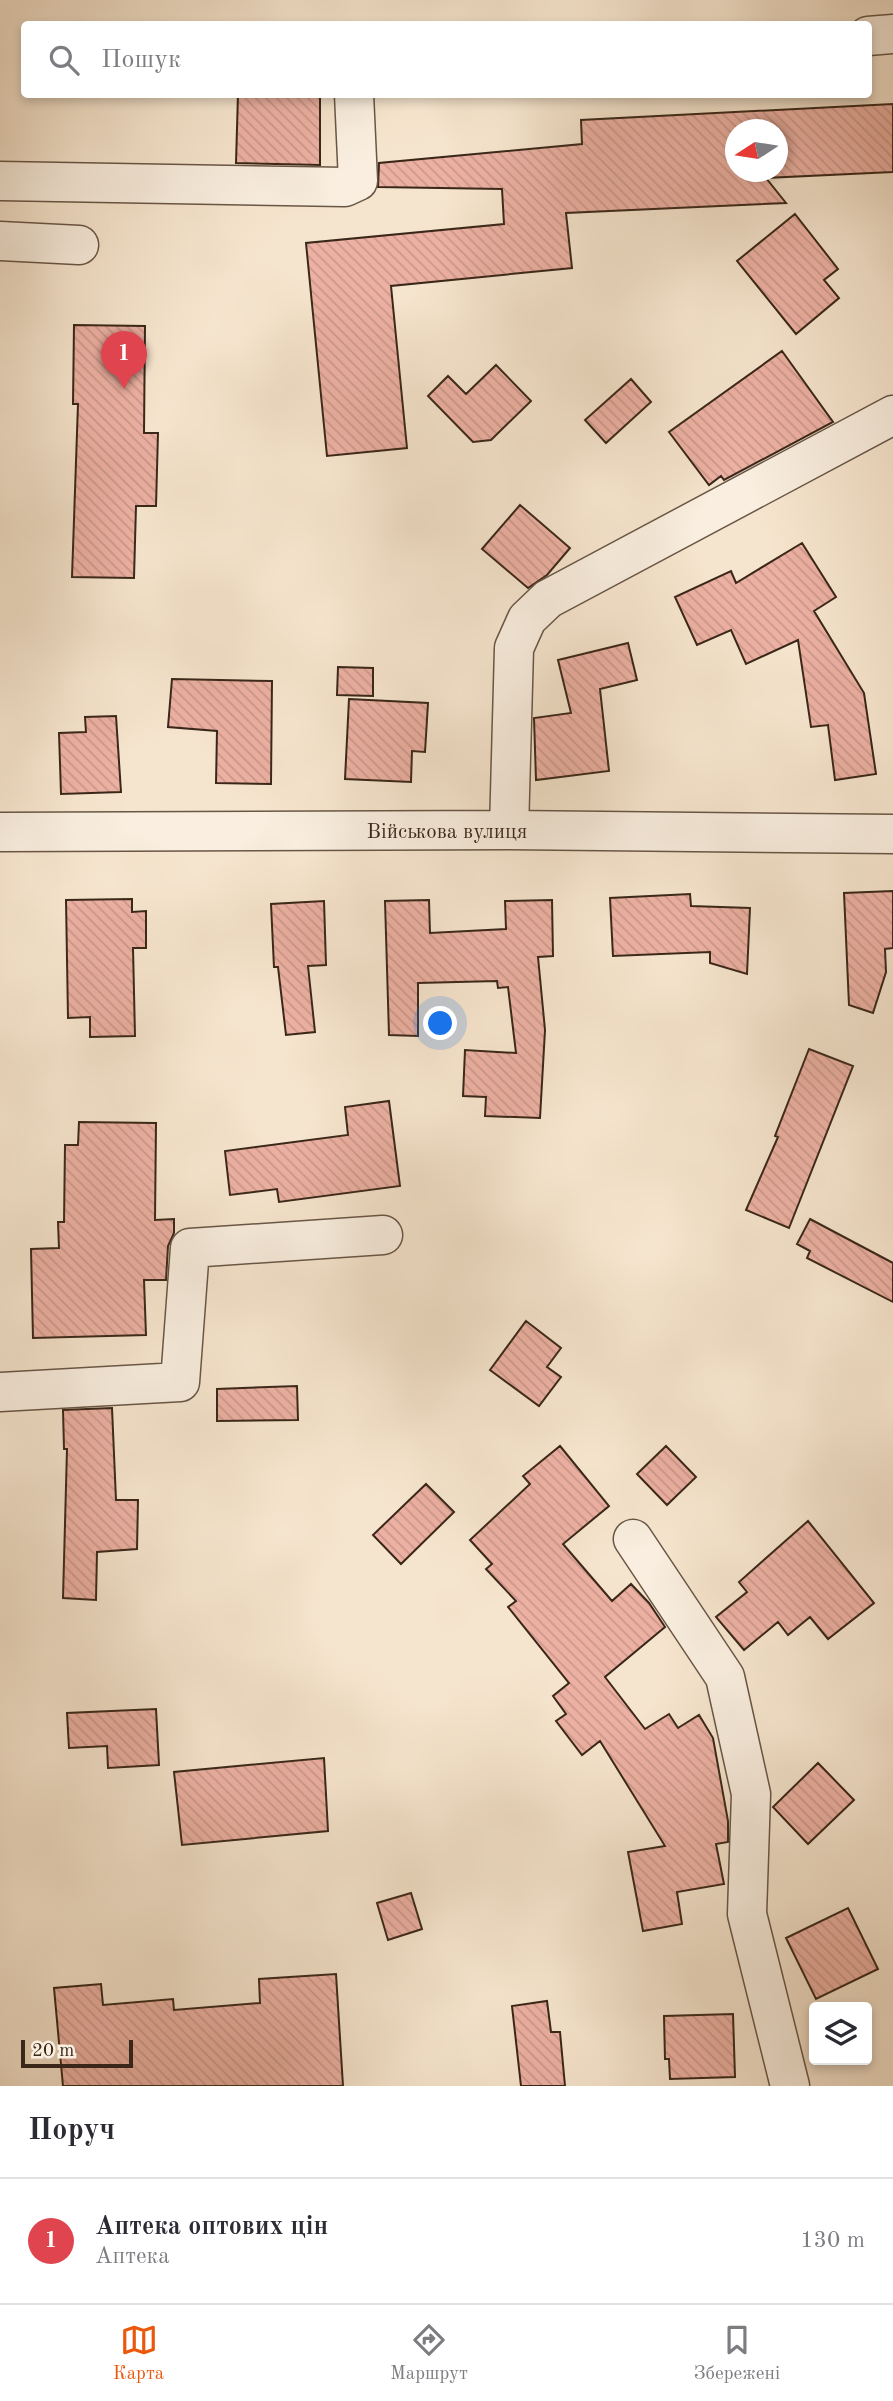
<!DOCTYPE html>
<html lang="uk">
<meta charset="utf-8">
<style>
:root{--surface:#fff;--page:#f2f2f3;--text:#2b2b33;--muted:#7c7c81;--line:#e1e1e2;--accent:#ea580c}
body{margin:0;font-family:"Old Standard TT",serif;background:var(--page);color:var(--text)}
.controls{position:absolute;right:21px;bottom:21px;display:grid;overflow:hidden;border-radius:7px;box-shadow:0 4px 10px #0003}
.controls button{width:63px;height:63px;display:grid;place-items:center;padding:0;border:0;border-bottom:2px solid var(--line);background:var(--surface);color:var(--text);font:35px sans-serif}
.compass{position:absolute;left:725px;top:119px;width:63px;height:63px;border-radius:50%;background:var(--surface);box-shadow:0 4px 10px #0003;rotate:258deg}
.scale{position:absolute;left:21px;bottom:18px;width:112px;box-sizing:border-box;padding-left:7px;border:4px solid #3a2719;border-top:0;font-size:19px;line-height:24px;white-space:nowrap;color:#3a2719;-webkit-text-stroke:5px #f9eedf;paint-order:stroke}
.you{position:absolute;left:441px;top:1024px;width:24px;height:24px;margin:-18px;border:5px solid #fff;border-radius:50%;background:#1a73e8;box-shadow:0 0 0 10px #1a73e833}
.badge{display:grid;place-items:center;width:46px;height:46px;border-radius:50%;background:var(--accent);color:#fff;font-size:23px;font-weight:700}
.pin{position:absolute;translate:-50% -58px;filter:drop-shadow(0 2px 4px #0008)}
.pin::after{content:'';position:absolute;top:37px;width:24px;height:21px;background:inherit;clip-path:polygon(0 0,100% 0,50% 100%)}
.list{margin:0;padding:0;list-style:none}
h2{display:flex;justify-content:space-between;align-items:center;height:91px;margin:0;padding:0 28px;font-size:30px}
h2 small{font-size:23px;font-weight:400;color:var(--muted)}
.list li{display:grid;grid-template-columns:46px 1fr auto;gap:21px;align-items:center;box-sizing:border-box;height:126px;padding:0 28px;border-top:2px solid var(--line)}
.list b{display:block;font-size:26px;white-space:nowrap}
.list p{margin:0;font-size:23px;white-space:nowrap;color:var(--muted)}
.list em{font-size:23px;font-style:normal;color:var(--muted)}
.icon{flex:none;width:38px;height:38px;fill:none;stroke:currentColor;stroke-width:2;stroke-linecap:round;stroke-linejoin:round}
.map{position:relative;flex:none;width:893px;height:2086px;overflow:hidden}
.search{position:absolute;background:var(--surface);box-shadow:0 4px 10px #0003;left:21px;right:21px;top:21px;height:77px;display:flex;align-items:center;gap:18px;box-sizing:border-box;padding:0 24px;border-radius:7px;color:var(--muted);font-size:26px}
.sheet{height:217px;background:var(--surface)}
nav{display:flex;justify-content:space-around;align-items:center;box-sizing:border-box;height:98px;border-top:2px solid var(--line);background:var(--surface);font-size:19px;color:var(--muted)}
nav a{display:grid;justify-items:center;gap:4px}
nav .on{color:var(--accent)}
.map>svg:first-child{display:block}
</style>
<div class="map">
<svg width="893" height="2086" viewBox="0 0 893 2086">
<defs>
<pattern id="building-back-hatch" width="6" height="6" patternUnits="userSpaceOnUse" patternTransform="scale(1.75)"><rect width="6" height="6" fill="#edb1a3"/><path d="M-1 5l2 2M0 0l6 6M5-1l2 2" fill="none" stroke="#cc988c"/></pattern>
</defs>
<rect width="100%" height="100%" fill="#f6e5ce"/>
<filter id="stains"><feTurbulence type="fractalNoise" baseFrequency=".00286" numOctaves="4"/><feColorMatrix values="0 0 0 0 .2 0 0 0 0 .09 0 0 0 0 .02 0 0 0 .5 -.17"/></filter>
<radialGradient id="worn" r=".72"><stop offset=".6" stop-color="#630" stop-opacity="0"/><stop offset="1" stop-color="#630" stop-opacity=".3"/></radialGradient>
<!-- building -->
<path fill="url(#building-back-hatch)" stroke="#3a2719" stroke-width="2" fill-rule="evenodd" d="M 238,94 L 320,94 L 320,165 L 236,163 Z
M 893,104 L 893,172 L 766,178 L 786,203 L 566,213 L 572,268 L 391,286 L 407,448 L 327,456 L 306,243 L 504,224 L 502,189 L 378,187 L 379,163 L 582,144 L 581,120 ZM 736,130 L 778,130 L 778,172 L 736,172 Z
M 795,214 L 838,269 L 824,280 L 839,298 L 796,334 L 737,261 Z
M 74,325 L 145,326 L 144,433 L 158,433 L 156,506 L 136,506 L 134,578 L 72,577 L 78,404 L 73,404 Z
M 782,351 L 833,422 L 724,480 L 721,476 L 709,485 L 669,432 Z
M 496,365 L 531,401 L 491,440 L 473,442 L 428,396 L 448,376 L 466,394 Z
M 631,379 L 651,402 L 606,443 L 585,420 Z
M 520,505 L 570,548 L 547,575 L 528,588 L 482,549 Z
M 802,543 L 836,597 L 814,611 L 864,693 L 876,774 L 835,780 L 828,725 L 811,727 L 798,640 L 746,664 L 731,630 L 697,645 L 675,597 L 731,571 L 736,583 Z
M 628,643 L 637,680 L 600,689 L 609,771 L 536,780 L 534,718 L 571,713 L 558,660 Z
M 338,667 L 373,668 L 373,696 L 337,695 Z
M 172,679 L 272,681 L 271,784 L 216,783 L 217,731 L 168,727 Z
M 349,699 L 428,703 L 425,752 L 412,751 L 411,782 L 345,779 Z
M 116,716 L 121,792 L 61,794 L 59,733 L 86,732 L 85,717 Z
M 893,891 L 893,948 L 885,949 L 886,972 L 873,1013 L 849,1005 L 844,893 Z
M 690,894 L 691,906 L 750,908 L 747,974 L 710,963 L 710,952 L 613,956 L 610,898 Z
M 132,899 L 132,912 L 146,911 L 146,948 L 133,948 L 135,1036 L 90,1037 L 90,1017 L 68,1018 L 66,900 Z
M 429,900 L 430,933 L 506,929 L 505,901 L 552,900 L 553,956 L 538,957 L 545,1030 L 540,1118 L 485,1116 L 486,1097 L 463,1096 L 465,1050 L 516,1053 L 508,987 L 498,988 L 497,981 L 418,983 L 418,1036 L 389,1035 L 385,901 Z
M 324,901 L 326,965 L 308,966 L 315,1032 L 286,1035 L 278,967 L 274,967 L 271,904 Z
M 809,1049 L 853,1066 L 789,1228 L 746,1210 L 778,1137 L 775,1136 Z
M 389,1101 L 400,1186 L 279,1202 L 277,1189 L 230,1195 L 225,1151 L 348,1135 L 345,1107 Z
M 79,1122 L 156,1123 L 155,1220 L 174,1219 L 174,1233 L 168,1246 L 166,1280 L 144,1280 L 146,1335 L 33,1338 L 31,1249 L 59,1248 L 58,1222 L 64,1222 L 65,1145 L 78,1145 Z
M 810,1219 L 893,1263 L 893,1302 L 807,1258 L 810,1251 L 797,1244 Z
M 526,1321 L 561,1348 L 547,1367 L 561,1377 L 539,1406 L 490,1370 Z
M 297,1386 L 298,1420 L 217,1421 L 217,1389 Z
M 112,1408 L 116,1500 L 138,1500 L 137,1549 L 97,1552 L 96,1600 L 63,1598 L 67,1449 L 64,1449 L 63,1410 Z
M 560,1446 L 609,1506 L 563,1544 L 612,1601 L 631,1584 L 649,1603 L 665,1627 L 605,1677 L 645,1729 L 669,1714 L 678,1728 L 699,1715 L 713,1738 L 728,1821 L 728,1842 L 716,1844 L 724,1884 L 677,1892 L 682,1924 L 643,1931 L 628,1852 L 665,1846 L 600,1741 L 582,1755 L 556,1721 L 566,1714 L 553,1696 L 569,1683 L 508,1607 L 516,1601 L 486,1569 L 492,1564 L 470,1540 L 530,1484 L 523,1476 Z
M 666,1446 L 696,1477 L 667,1505 L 637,1474 Z
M 426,1484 L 454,1512 L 401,1564 L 373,1535 Z
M 808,1521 L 874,1603 L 828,1639 L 810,1617 L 788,1635 L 778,1622 L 744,1650 L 716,1617 L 747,1592 L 739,1582 Z
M 156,1709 L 159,1765 L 108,1768 L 107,1746 L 69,1748 L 67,1713 Z
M 324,1758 L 328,1831 L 182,1845 L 174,1772 Z
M 818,1763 L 854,1800 L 808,1844 L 773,1807 Z
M 411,1893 L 422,1929 L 388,1940 L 377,1903 Z
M 848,1908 L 878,1969 L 816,1999 L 786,1938 Z
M 336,1974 L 343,2086 L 63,2086 L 54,1988 L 101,1984 L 103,2005 L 173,1999 L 174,2010 L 260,2003 L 259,1979 Z
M 547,2001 L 551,2032 L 560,2032 L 565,2086 L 521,2086 L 512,2006 Z
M 733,2014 L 735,2077 L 670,2079 L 669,2059 L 665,2059 L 664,2016 Z"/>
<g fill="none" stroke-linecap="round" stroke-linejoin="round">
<!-- minor casing -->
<g stroke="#695646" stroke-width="41">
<path id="minor" d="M 868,36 L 893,34
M 0,181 L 345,187 L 358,181 L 354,94
M 0,241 L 79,245
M 509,830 L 514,648 L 527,619 L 548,599 L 893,415
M 0,832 L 509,830 L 893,834
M 0,1392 L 180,1382 L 190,1248 L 383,1235
M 633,1539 L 725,1677 L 751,1794 L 747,1914 L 790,2086"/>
</g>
<!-- minor -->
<use href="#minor" stroke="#f9eedf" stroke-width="38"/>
</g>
<g text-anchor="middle" stroke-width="6" stroke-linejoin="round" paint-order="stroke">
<!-- street labels -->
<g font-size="21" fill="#3a2719" stroke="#f9eedf">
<text x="447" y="838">Військова вулиця</text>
</g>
</g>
<rect width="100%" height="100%" filter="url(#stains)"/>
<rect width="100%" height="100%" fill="url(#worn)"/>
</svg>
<div class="controls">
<button><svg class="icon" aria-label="layers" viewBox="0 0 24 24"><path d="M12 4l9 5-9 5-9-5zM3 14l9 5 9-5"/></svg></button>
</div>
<svg class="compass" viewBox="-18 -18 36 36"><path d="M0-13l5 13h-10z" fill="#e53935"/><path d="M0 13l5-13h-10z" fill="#7c7c81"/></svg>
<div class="scale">20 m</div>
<div class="you"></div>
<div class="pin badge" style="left:124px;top:389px;background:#e0444e">1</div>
<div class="search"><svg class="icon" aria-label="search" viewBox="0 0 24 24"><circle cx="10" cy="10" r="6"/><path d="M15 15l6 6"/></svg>Пошук</div>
</div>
<section class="sheet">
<h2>Поруч<small></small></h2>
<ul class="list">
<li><span class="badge" style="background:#e0444e">1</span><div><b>Аптека оптових цін</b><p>Аптека</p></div><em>130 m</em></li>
</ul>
</section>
<nav>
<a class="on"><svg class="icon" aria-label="map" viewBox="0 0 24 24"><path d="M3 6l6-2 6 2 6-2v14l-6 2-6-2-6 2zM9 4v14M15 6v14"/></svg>Карта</a>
<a><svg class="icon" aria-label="directions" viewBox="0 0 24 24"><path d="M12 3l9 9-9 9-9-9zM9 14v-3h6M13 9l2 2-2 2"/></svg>Маршрут</a>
<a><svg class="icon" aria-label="saved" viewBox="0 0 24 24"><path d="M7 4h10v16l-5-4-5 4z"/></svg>Збережені</a>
</nav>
